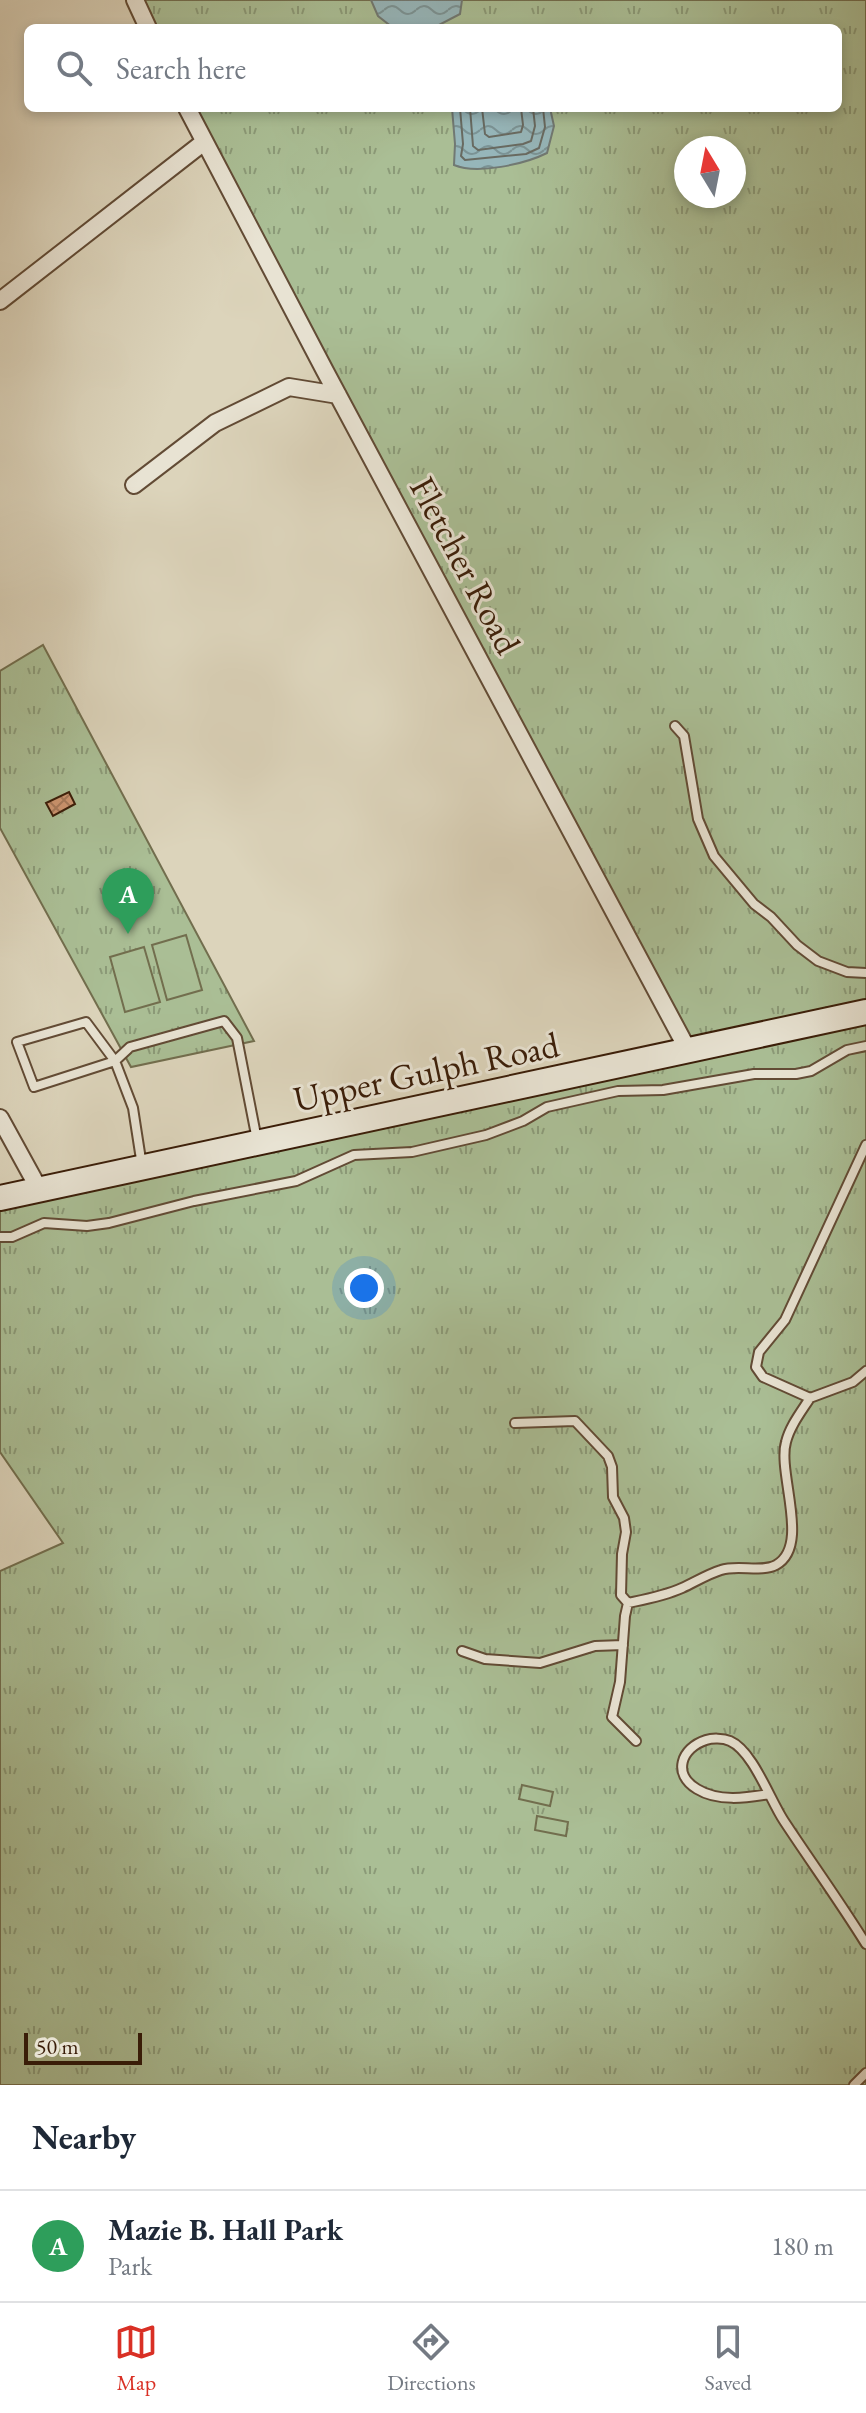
<!DOCTYPE html>
<style>
:root{--surface:#fff;--page:#f2f2f3;--text:#1f2937;--muted:#747a83;--line:#e0e1e3;--accent:#d93025}
body{margin:0;font-family:"EB Garamond",serif;background:var(--page);color:var(--text)}
.compass{position:absolute;left:674px;top:136px;width:72px;height:72px;border-radius:50%;background:var(--surface);box-shadow:0 4px 12px #0003;rotate:350deg}
.scale{position:absolute;left:24px;bottom:20px;width:118px;box-sizing:border-box;padding-left:8px;border:4px solid #3a1d08;border-top:0;font-size:22px;line-height:28px;white-space:nowrap;color:#3a1d08;-webkit-text-stroke:6px #e8e3d3;paint-order:stroke}
.you{position:absolute;left:364px;top:1288px;width:28px;height:28px;margin:-20px;border:6px solid #fff;border-radius:50%;background:#1a73e8;box-shadow:0 0 0 12px #1a73e833}
.badge{display:grid;place-items:center;width:52px;height:52px;border-radius:50%;background:var(--accent);color:#fff;font-size:26px;font-weight:700}
.pin{position:absolute;translate:-50% -66px;filter:drop-shadow(0 2px 4px #0008)}
.pin::after{content:'';position:absolute;top:42px;width:28px;height:24px;background:inherit;clip-path:polygon(0 0,100% 0,50% 100%)}
.list{margin:0;padding:0;list-style:none}
h2{display:flex;justify-content:space-between;align-items:center;height:104px;margin:0;padding:0 32px;font-size:34px}
h2 small{font-size:26px;font-weight:400;color:var(--muted)}
.list li{display:grid;grid-template-columns:52px 1fr auto;gap:24px;align-items:center;box-sizing:border-box;height:112px;padding:0 32px;border-top:2px solid var(--line)}
.list b{display:block;font-size:30px;white-space:nowrap}
.list p{margin:0;font-size:26px;white-space:nowrap;color:var(--muted)}
.list em{font-size:26px;font-style:normal;color:var(--muted)}
.icon{flex:none;width:44px;height:44px;fill:none;stroke:currentColor;stroke-width:2;stroke-linecap:round;stroke-linejoin:round}
.map{position:relative;flex:none;width:866px;height:2085px;overflow:hidden}
.search{position:absolute;background:var(--surface);box-shadow:0 4px 12px #0003;left:24px;right:24px;top:24px;height:88px;display:flex;align-items:center;gap:20px;box-sizing:border-box;padding:0 28px;border-radius:12px;color:var(--muted);font-size:30px}
.sheet{height:216px;background:var(--surface)}
nav{display:flex;justify-content:space-around;align-items:center;box-sizing:border-box;height:112px;border-top:2px solid var(--line);background:var(--surface);font-size:22px;color:var(--muted)}
nav a{display:grid;justify-items:center;gap:4px}
nav .on{color:var(--accent)}
.map>svg:first-child{display:block}
</style>
<div class="map">
<svg width="866" height="2085" viewBox="0 0 866 2085">
<defs>
<pattern id="grass-tufts" width="24" height="20" patternUnits="userSpaceOnUse" patternTransform="scale(2)"><rect width="24" height="20" fill="#aabe95"/><path d="M3 7l-1-3M5 7V3M7 7l1-3M15 17l-1-3M17 17v-4M19 17l1-3" fill="none" stroke="#8b9a78"/></pattern>
<pattern id="water-waves" width="16" height="10" patternUnits="userSpaceOnUse" patternTransform="scale(2)"><rect width="16" height="10" fill="#96b6ba"/><path d="M0 5q4-4 8 0t8 0" fill="none" stroke="#7b9395"/></pattern>
<pattern id="building-cross-hatch" width="8" height="8" patternUnits="userSpaceOnUse" patternTransform="scale(2)"><rect width="8" height="8" fill="#cd9570"/><path d="M0 0l8 8M0 8l8-8" fill="none" stroke="#a7795a"/></pattern>
</defs>
<rect width="100%" height="100%" fill="#dcd4bb"/>
<filter id="stains"><feTurbulence type="fractalNoise" baseFrequency=".0025" numOctaves="4"/><feColorMatrix values="0 0 0 0 .2 0 0 0 0 .09 0 0 0 0 .02 0 0 0 .5 -.17"/></filter>
<radialGradient id="worn" r=".72"><stop offset=".6" stop-color="#630" stop-opacity="0"/><stop offset="1" stop-color="#630" stop-opacity=".3"/></radialGradient>
<!-- grass -->
<path fill="url(#grass-tufts)" stroke="#726e4e" stroke-width="2" fill-rule="evenodd" d="M 135,0 L 866,0 L 866,2085 L 0,2085 L 0,1571 L 63,1543 L 0,1452 L 0,1198 L 688,1052 L 187,108 L 838,108 L 838,28 L 148,28 ZM 686,148 L 734,148 L 734,196 L 686,196 Z
M 43,645 L 254,1041 L 131,1067 L 0,828 L 0,671 Z"/>
<!-- garden -->
<path fill="#aabe95" stroke="#726e4e" stroke-width="2" d="M 186,935 L 202,990 L 167,1000 L 152,945 Z
M 144,947 L 160,1002 L 125,1012 L 110,957 Z
M 522,1785 L 553,1792 L 550,1806 L 519,1799 Z
M 537,1816 L 568,1822 L 566,1836 L 535,1830 Z"/>
<!-- water -->
<path fill="url(#water-waves)" stroke="#717973" stroke-width="2" d="M 371,0 L 462,0 L 460,14 L 439,25 L 392,27 L 378,16 Z
M 452,108 L 550,108 L 554,126 L 547,153 C 525,164 477,175 454,165 L 455,144 Z"/>
<g fill="none" stroke-linecap="round" stroke-linejoin="round">
<!-- shore -->
<path stroke="#686a61" stroke-width="2" d="M 460,108 L 463,144 L 461,156 L 465,160 L 526,154 L 539,148 L 545,127 L 543,108
M 470,108 L 473,146 L 478,150 L 523,144 L 531,141 L 535,126 L 533,108
M 482,108 L 485,134 L 489,137 L 521,132 L 523,125 L 521,108"/>
</g>
<!-- building -->
<path fill="url(#building-cross-hatch)" stroke="#3a1d08" stroke-width="2" d="M 69,792 L 75,804 L 53,816 L 46,803 Z"/>
<g fill="none" stroke-linecap="round" stroke-linejoin="round">
<!-- lane casing -->
<g stroke="#624b35" stroke-width="12">
<path id="lane" d="M 675,726 L 684,736 L 698,819 L 714,856 L 754,904 L 771,917 L 797,945 L 818,961 L 847,972 L 866,973
M 142,1166 L 133,1108 L 115,1061 L 86,1022 L 17,1042 L 34,1087 L 115,1061 L 130,1047 L 224,1021 L 237,1038 L 257,1140
M 0,1237 L 12,1237 L 44,1223 L 87,1226 L 109,1223 L 194,1201 L 296,1181 L 354,1155 L 412,1152 L 486,1135 L 523,1121 L 547,1107 L 618,1091 L 663,1090 L 754,1074 L 796,1074 L 811,1071 L 847,1050 L 866,1046
M 810,1398 L 763,1377 L 756,1367 L 759,1352 L 785,1320 L 866,1145
M 515,1423 L 575,1421 L 608,1456 L 612,1467 L 613,1497 L 624,1518 L 626,1532 L 622,1554 L 621,1595 L 628,1603
M 462,1651 L 485,1659 L 540,1663 L 595,1646 L 623,1645
M 636,1741 L 612,1717 L 620,1682 L 625,1616 L 628,1603 C 647,1599 664,1596 682,1588 C 695,1582 708,1574 721,1570 C 738,1564 761,1573 776,1565 C 811,1546 777,1473 786,1442 C 790,1426 801,1412 810,1398 L 853,1382 L 866,1371
M 769,1794 C 746,1798 718,1802 697,1789 C 672,1774 681,1748 706,1740 C 712,1738 723,1738 730,1741 C 753,1751 770,1800 784,1821 C 811,1862 840,1902 866,1944
M 854,2085 L 866,2073"/>
</g>
<!-- street casing -->
<g stroke="#624b35" stroke-width="20">
<path id="street" d="M 135,0 L 148,28
M 187,108 L 325,371 L 689,1052
M 0,301 L 204,142
M 134,485 L 215,423 L 289,387 L 338,395
M 0,1118 L 39,1189"/>
</g>
<!-- secondary casing -->
<g stroke="#3a1d08" stroke-width="28">
<path id="secondary" d="M 0,1198 L 866,1012"/>
</g>
<!-- lane -->
<use href="#lane" stroke="#e8e3d3" stroke-width="8"/>
<!-- street -->
<use href="#street" stroke="#e8e3d3" stroke-width="16"/>
<!-- secondary -->
<use href="#secondary" stroke="#e8e3d3" stroke-width="24"/>
</g>
<g text-anchor="middle" stroke-width="6" stroke-linejoin="round" paint-order="stroke">
<!-- street labels -->
<g font-size="36" fill="#3a1d08" stroke="#e8e3d3">
<text transform="translate(466 565) rotate(62)" y="13">Fletcher Road</text>
<text transform="translate(426 1071) rotate(-12)" y="13">Upper Gulph Road</text>
</g>
</g>
<rect width="100%" height="100%" filter="url(#stains)"/>
<rect width="100%" height="100%" fill="url(#worn)"/>
</svg>
<svg class="compass" viewBox="-18 -18 36 36"><path d="M0-13l5 13h-10z" fill="#e53935"/><path d="M0 13l5-13h-10z" fill="#747a83"/></svg>
<div class="scale">50 m</div>
<div class="you"></div>
<div class="pin badge" style="left:128px;top:934px;background:#2e9e5b">A</div>
<div class="search"><svg class="icon" aria-label="search" viewBox="0 0 24 24"><circle cx="10" cy="10" r="6"/><path d="M15 15l6 6"/></svg>Search here</div>
</div>
<section class="sheet">
<h2>Nearby<small></small></h2>
<ul class="list">
<li><span class="badge" style="background:#2e9e5b">A</span><div><b>Mazie B. Hall Park</b><p>Park</p></div><em>180 m</em></li>
</ul>
</section>
<nav>
<a class="on"><svg class="icon" aria-label="map" viewBox="0 0 24 24"><path d="M3 6l6-2 6 2 6-2v14l-6 2-6-2-6 2zM9 4v14M15 6v14"/></svg>Map</a>
<a><svg class="icon" aria-label="directions" viewBox="0 0 24 24"><path d="M12 3l9 9-9 9-9-9zM9 14v-3h6M13 9l2 2-2 2"/></svg>Directions</a>
<a><svg class="icon" aria-label="saved" viewBox="0 0 24 24"><path d="M7 4h10v16l-5-4-5 4z"/></svg>Saved</a>
</nav>
